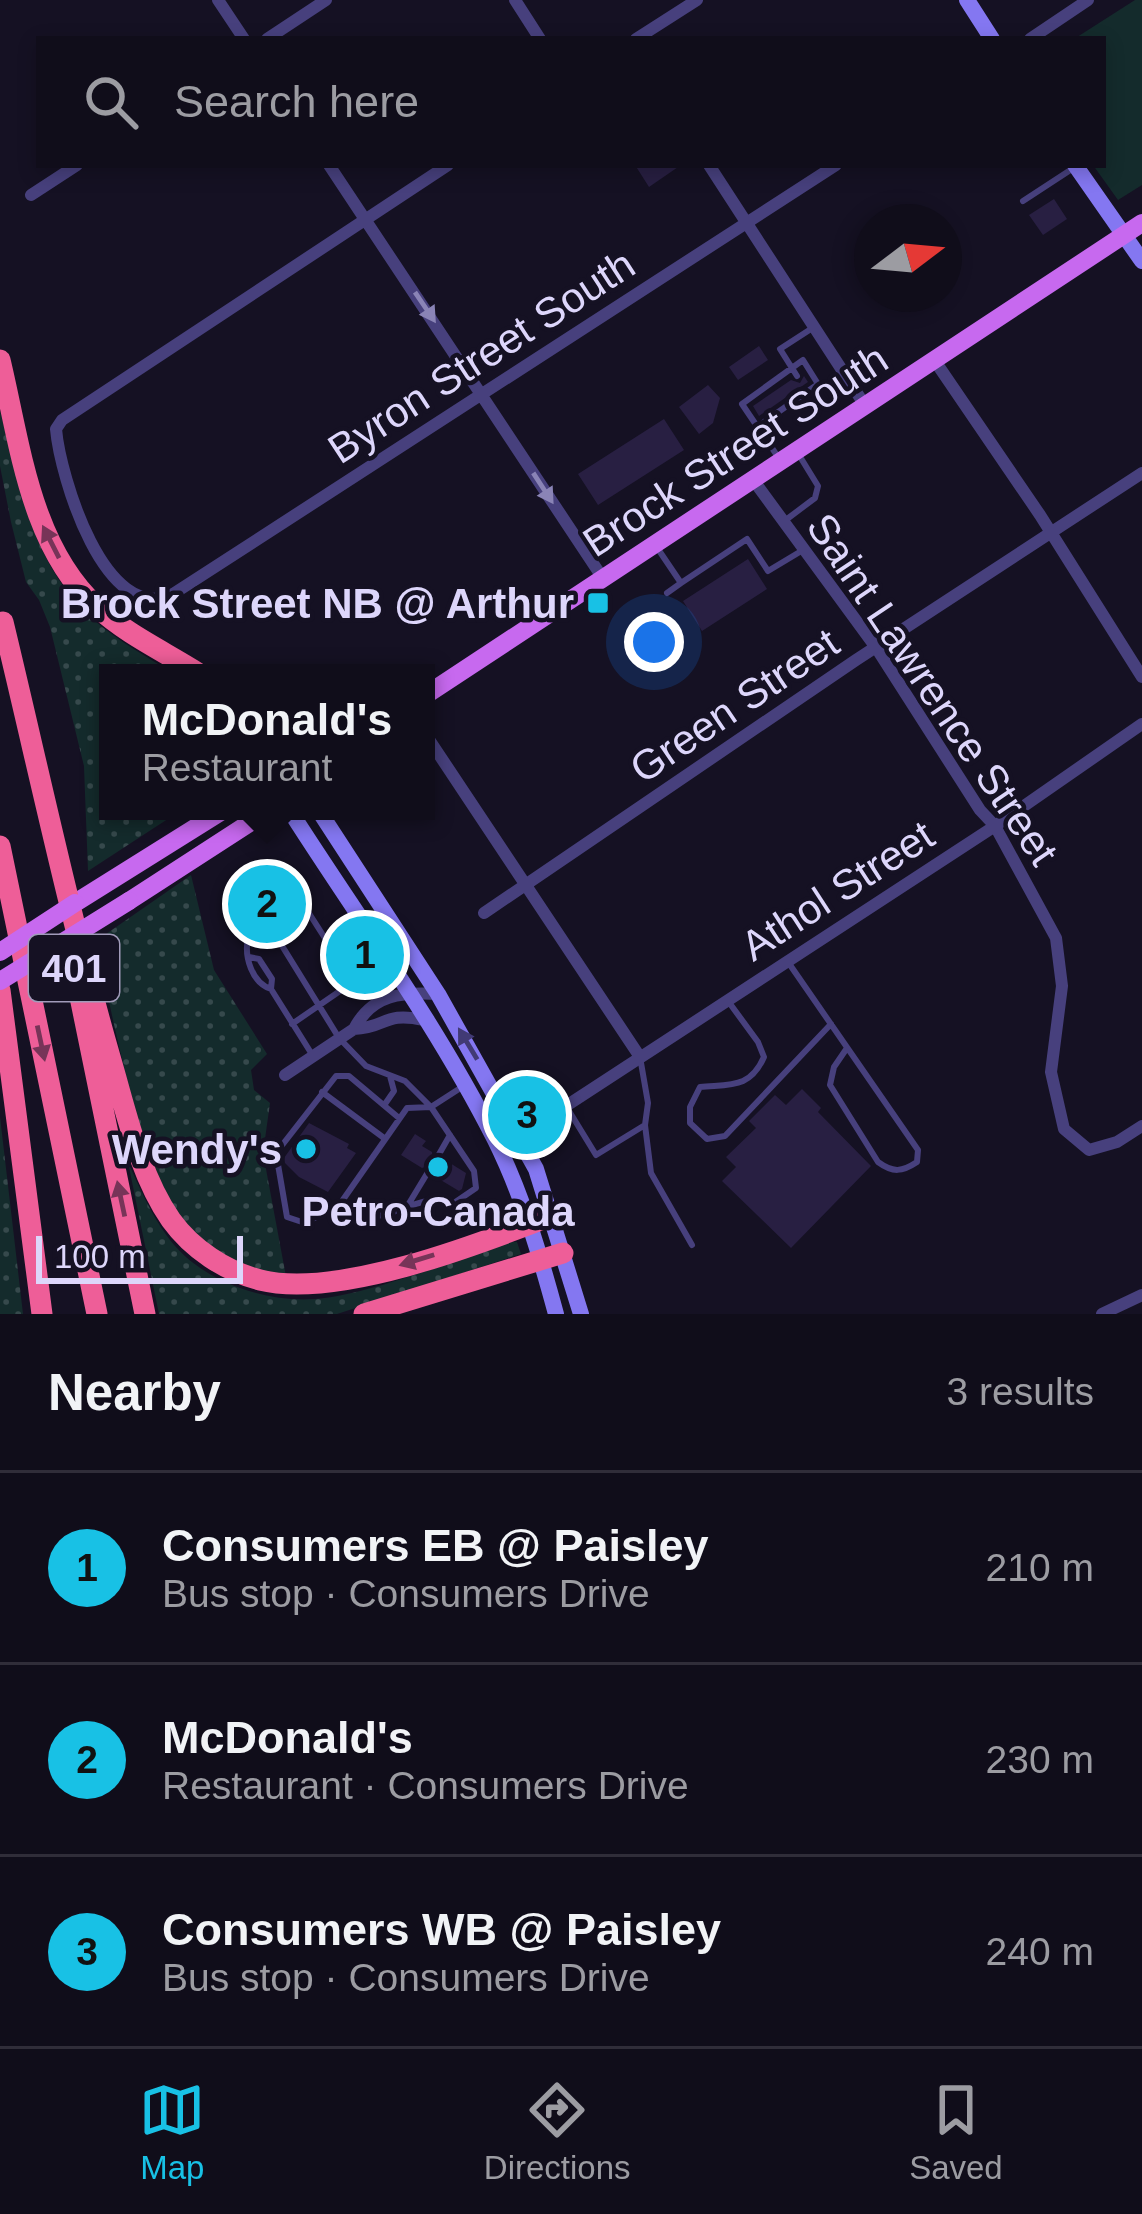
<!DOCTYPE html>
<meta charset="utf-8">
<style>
:root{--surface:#100d1a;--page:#191623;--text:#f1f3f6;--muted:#9c9ca2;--line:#302d39;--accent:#18c1e5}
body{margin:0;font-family:Helvetica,sans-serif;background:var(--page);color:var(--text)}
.compass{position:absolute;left:854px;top:204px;width:108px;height:108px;border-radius:50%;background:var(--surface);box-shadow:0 6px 18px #0003;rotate:74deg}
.scale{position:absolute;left:36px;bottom:30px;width:207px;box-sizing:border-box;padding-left:12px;border:6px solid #ddd6fb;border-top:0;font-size:33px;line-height:42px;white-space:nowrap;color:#ddd6fb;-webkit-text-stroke:9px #151123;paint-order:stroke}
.you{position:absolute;left:654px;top:642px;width:42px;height:42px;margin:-30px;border:9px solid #fff;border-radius:50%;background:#1a73e8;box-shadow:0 0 0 18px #1a73e833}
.badge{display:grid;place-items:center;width:78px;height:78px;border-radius:50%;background:var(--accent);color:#111;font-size:39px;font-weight:700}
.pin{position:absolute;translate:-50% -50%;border:6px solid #fff;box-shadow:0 3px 12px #0006}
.popup{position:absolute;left:99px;top:664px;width:336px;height:156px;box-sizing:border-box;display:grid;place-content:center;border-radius:0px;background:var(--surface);filter:drop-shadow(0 3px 9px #0005);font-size:39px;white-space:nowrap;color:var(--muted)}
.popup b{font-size:45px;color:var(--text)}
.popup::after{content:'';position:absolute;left:50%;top:100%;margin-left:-24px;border:24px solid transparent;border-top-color:var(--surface)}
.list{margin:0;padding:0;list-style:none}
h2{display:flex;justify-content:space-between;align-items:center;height:156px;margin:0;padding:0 48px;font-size:51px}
h2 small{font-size:39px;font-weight:400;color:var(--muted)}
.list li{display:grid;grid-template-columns:78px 1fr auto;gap:36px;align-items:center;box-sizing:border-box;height:192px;padding:0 48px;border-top:3px solid var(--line)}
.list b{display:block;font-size:45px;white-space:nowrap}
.list p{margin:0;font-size:39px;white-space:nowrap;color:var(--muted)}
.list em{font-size:39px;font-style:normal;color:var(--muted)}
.icon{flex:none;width:66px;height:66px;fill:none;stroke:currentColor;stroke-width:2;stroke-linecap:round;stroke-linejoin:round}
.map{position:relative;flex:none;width:1142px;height:1314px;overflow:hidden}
.search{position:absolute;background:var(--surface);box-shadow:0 6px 18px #0003;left:36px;right:36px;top:36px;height:132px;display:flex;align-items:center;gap:30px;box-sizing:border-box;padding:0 42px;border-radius:0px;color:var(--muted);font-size:45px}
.sheet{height:732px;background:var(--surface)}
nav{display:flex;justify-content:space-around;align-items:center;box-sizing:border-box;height:168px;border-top:3px solid var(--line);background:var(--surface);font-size:33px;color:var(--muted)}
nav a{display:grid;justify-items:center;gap:6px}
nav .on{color:var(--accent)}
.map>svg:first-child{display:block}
</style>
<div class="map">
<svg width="1142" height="1314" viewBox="0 0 1142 1314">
<defs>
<pattern id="grass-dots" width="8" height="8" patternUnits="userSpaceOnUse" patternTransform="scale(3)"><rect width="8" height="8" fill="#142b2c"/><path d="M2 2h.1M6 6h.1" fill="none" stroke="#36494c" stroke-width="1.8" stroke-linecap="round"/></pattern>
</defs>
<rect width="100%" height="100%" fill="#151123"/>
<!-- grass -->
<path fill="url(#grass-dots)" d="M 0,411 C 20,488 32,566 95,621 C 118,641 147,657 173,673 L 108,673 L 108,811 L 180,811 L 88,871 L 84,766 L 50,627 L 39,600 L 26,582 L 11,522 L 0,466 Z
M 191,875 L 214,970 L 267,1054 L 251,1070 L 254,1090 L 270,1103 L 263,1153 L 287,1282 C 260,1272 224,1263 202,1244 C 142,1191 114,1019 96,941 Z
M 0,1117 L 23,1314 L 0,1314 Z
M 128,1162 C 139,1187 151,1214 167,1236 C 198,1280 263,1303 315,1299 C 369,1295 457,1259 511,1242 L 517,1242 L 521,1254 L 337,1314 L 159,1314 Z"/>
<!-- park -->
<path fill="#142b2c" d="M 1135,0 L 1142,0 L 1142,185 L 1118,200 L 1093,165 L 1103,165 L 1103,39 L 1074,39 Z"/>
<!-- building -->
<path fill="#281f42" d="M 635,165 L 681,165 L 649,187 Z
M 1054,199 L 1067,219 L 1043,235 L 1029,215 Z
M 759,346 L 768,360 L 738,380 L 729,367 Z
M 804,376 L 808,382 L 759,416 L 753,406 L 791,380 L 800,383 Z
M 708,385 L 720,398 L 713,423 L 699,434 L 679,407 Z
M 664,419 L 684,450 L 598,505 L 578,474 Z
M 748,559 L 767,589 L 702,631 L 683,601 Z
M 283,864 L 306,899 L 270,916 L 241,936 L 225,911 L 256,890 L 253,884 Z
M 802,1089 L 821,1108 L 818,1112 L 871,1166 L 791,1248 L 722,1181 L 736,1167 L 726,1157 L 756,1128 L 749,1121 L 775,1095 L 786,1105 Z
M 309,1123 L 349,1144 L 347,1148 L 356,1153 L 328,1192 L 299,1177 L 285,1163 L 284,1158 Z
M 415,1134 L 426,1141 L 422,1146 L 432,1152 L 433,1162 L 445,1160 L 466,1173 L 462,1189 L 459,1191 L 434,1176 L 431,1165 L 422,1168 L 401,1155 Z"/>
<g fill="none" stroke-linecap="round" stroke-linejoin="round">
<!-- lane -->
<path stroke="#47407d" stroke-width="6" d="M 1023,201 L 1075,167
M 797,376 L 780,349 L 814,327
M 757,427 L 818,384 L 803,360 L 742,404 C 754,422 766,439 778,457
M 783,522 L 815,498 L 818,486 L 799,455
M 658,549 L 681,583 L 747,539 L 768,571 L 803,550
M 667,593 L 681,583
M 249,957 L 259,959 L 272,979 L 271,989 L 313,1056
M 788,962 L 918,1150 L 917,1162 C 902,1172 893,1173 878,1162 L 830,1085 L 834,1067 L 847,1048
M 271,989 C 252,983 244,957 248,938 L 274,922
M 728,1001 L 758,1042 L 764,1057 C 750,1089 730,1084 700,1087 L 690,1107 L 690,1123 L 707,1139 L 725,1136 L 831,1024
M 292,1024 L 353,982 L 305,907 L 271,928 L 339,1038 L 366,1066 L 405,1081 L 431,1107 L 474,1171 L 476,1188 L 454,1203 C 412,1188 379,1239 340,1204
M 640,1057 L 648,1103 L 645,1125 L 651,1173 L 692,1245
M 322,1092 L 384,1138
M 385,1104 L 394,1091 L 390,1076
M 566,1106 L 596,1155 L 645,1125
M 399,1118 L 349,1076 L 336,1076 L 276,1153 L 287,1217 L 305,1223 L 340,1204 L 407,1108 L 431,1107 L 462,1087
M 438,1156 L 450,1135
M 408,1205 L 428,1172"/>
<!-- street -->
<path stroke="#47407d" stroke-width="12" d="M 218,0 L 244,39
M 515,0 L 540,39
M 267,39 L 326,0
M 636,39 L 697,0
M 1030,39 L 1088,0
M 329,165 L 604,580
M 448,165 L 62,420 L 56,429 C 60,476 105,627 173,594 L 836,165
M 709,165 L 866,407
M 31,195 L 77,165
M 935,361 L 1040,515 L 1142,677
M 754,481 L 877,649 L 980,810 L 995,826 L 1056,938 L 1062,986 L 1051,1072 L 1064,1129 L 1089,1150 L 1117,1142 L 1142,1126
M 426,735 L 640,1057
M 484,913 L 856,660 L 1142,473
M 354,1029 C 372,994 402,992 438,994
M 285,1075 L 354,1029 C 387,1028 383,1011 424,1020
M 566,1106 L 995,826 L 1142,724
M 1102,1314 L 1142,1295"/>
<!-- secondary -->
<path stroke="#8477f1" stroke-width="16" d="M 967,0 L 992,39
M 1075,165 L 1142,261
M 290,811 C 359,919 437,1025 495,1140 C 522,1194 540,1255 556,1314
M 319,811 L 438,994 L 536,1169 L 581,1314"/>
<!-- primary -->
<path stroke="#c769ef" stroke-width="18" d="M 426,695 L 1142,223
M 129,901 L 268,811
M 75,903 L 222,811"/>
<!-- highway -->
<path stroke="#ee5e98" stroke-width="21" d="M 0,360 C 20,443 30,546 97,607 C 126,634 165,652 198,673
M 3,622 C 38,767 69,914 110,1057 C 126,1111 139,1174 171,1220 C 192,1249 225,1271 260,1280 C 337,1299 477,1245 551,1216
M 0,846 L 97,1314
M 0,990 L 42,1314
M 80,997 L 145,1314
M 364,1314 L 563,1253"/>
<!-- primary-bridge -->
<path stroke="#c769ef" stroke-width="18" d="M 0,952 L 75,903
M 0,981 L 129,901"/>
</g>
<!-- one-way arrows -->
<defs><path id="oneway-solid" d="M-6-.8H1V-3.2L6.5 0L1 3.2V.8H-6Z" transform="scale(3)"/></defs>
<g fill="#8a84b6">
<use href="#oneway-solid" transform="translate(425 307) rotate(56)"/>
<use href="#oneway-solid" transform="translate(543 488) rotate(57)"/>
</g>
<g fill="#773458">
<use href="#oneway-solid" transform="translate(51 542) rotate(-117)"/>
<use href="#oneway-solid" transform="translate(41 1043) rotate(78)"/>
<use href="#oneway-solid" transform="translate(121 1199) rotate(-102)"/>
<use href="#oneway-solid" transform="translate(417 1260) rotate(163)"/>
</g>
<use fill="#413a75" href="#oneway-solid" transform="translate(468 1044) rotate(-121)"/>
<!-- markers -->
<g fill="#18c1e5" stroke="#151123" stroke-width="4.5">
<rect x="586" y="591" width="24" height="24" rx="6"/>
<circle cx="306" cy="1149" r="12"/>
<circle cx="438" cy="1167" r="12"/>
</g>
<g text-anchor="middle" stroke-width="9" stroke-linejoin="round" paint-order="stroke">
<!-- shield labels -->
<rect fill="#151123" stroke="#a19bba" stroke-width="3" x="29" y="935" width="90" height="66" rx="9"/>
<g font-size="39" font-weight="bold" fill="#ddd6fb">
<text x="74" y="982">401</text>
</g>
<!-- street labels -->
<g font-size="42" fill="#ddd6fb" stroke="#151123">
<text transform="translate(481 356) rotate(-33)" y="15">Byron Street South</text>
<text transform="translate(735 450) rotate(-33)" y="15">Brock Street South</text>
<text transform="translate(933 689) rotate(56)" y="15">Saint Lawrence Street</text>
<text transform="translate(734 705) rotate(-34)" y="15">Green Street</text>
<text transform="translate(837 890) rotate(-33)" y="15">Athol Street</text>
</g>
<!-- poi labels -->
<g font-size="42" font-weight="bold" fill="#ddd6fb" stroke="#151123" text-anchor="end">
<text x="574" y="618">Brock Street NB @ Arthur</text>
<text x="282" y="1164">Wendy's</text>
<text x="438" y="1226" text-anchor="middle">Petro-Canada</text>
</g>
</g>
</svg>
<svg class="compass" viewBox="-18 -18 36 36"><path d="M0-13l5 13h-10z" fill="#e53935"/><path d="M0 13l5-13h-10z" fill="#9c9ca2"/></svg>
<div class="scale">100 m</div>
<div class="you"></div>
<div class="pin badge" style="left:365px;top:955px">1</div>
<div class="pin badge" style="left:267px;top:904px">2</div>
<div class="popup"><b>McDonald's</b>Restaurant</div>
<div class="pin badge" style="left:527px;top:1115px">3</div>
<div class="search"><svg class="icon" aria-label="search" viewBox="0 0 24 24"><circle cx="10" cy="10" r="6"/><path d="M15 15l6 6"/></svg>Search here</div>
</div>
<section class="sheet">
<h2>Nearby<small>3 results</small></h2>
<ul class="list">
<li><span class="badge">1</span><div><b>Consumers EB @ Paisley</b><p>Bus stop · Consumers Drive</p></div><em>210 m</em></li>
<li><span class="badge">2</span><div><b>McDonald's</b><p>Restaurant · Consumers Drive</p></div><em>230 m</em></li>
<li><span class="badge">3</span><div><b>Consumers WB @ Paisley</b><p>Bus stop · Consumers Drive</p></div><em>240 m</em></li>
</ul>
</section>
<nav>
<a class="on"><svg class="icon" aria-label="map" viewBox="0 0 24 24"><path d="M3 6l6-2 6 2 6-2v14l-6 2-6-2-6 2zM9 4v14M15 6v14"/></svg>Map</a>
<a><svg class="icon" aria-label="directions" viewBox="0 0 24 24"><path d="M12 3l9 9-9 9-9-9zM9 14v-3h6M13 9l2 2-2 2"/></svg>Directions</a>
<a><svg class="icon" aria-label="saved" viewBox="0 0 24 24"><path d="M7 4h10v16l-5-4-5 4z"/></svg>Saved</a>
</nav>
